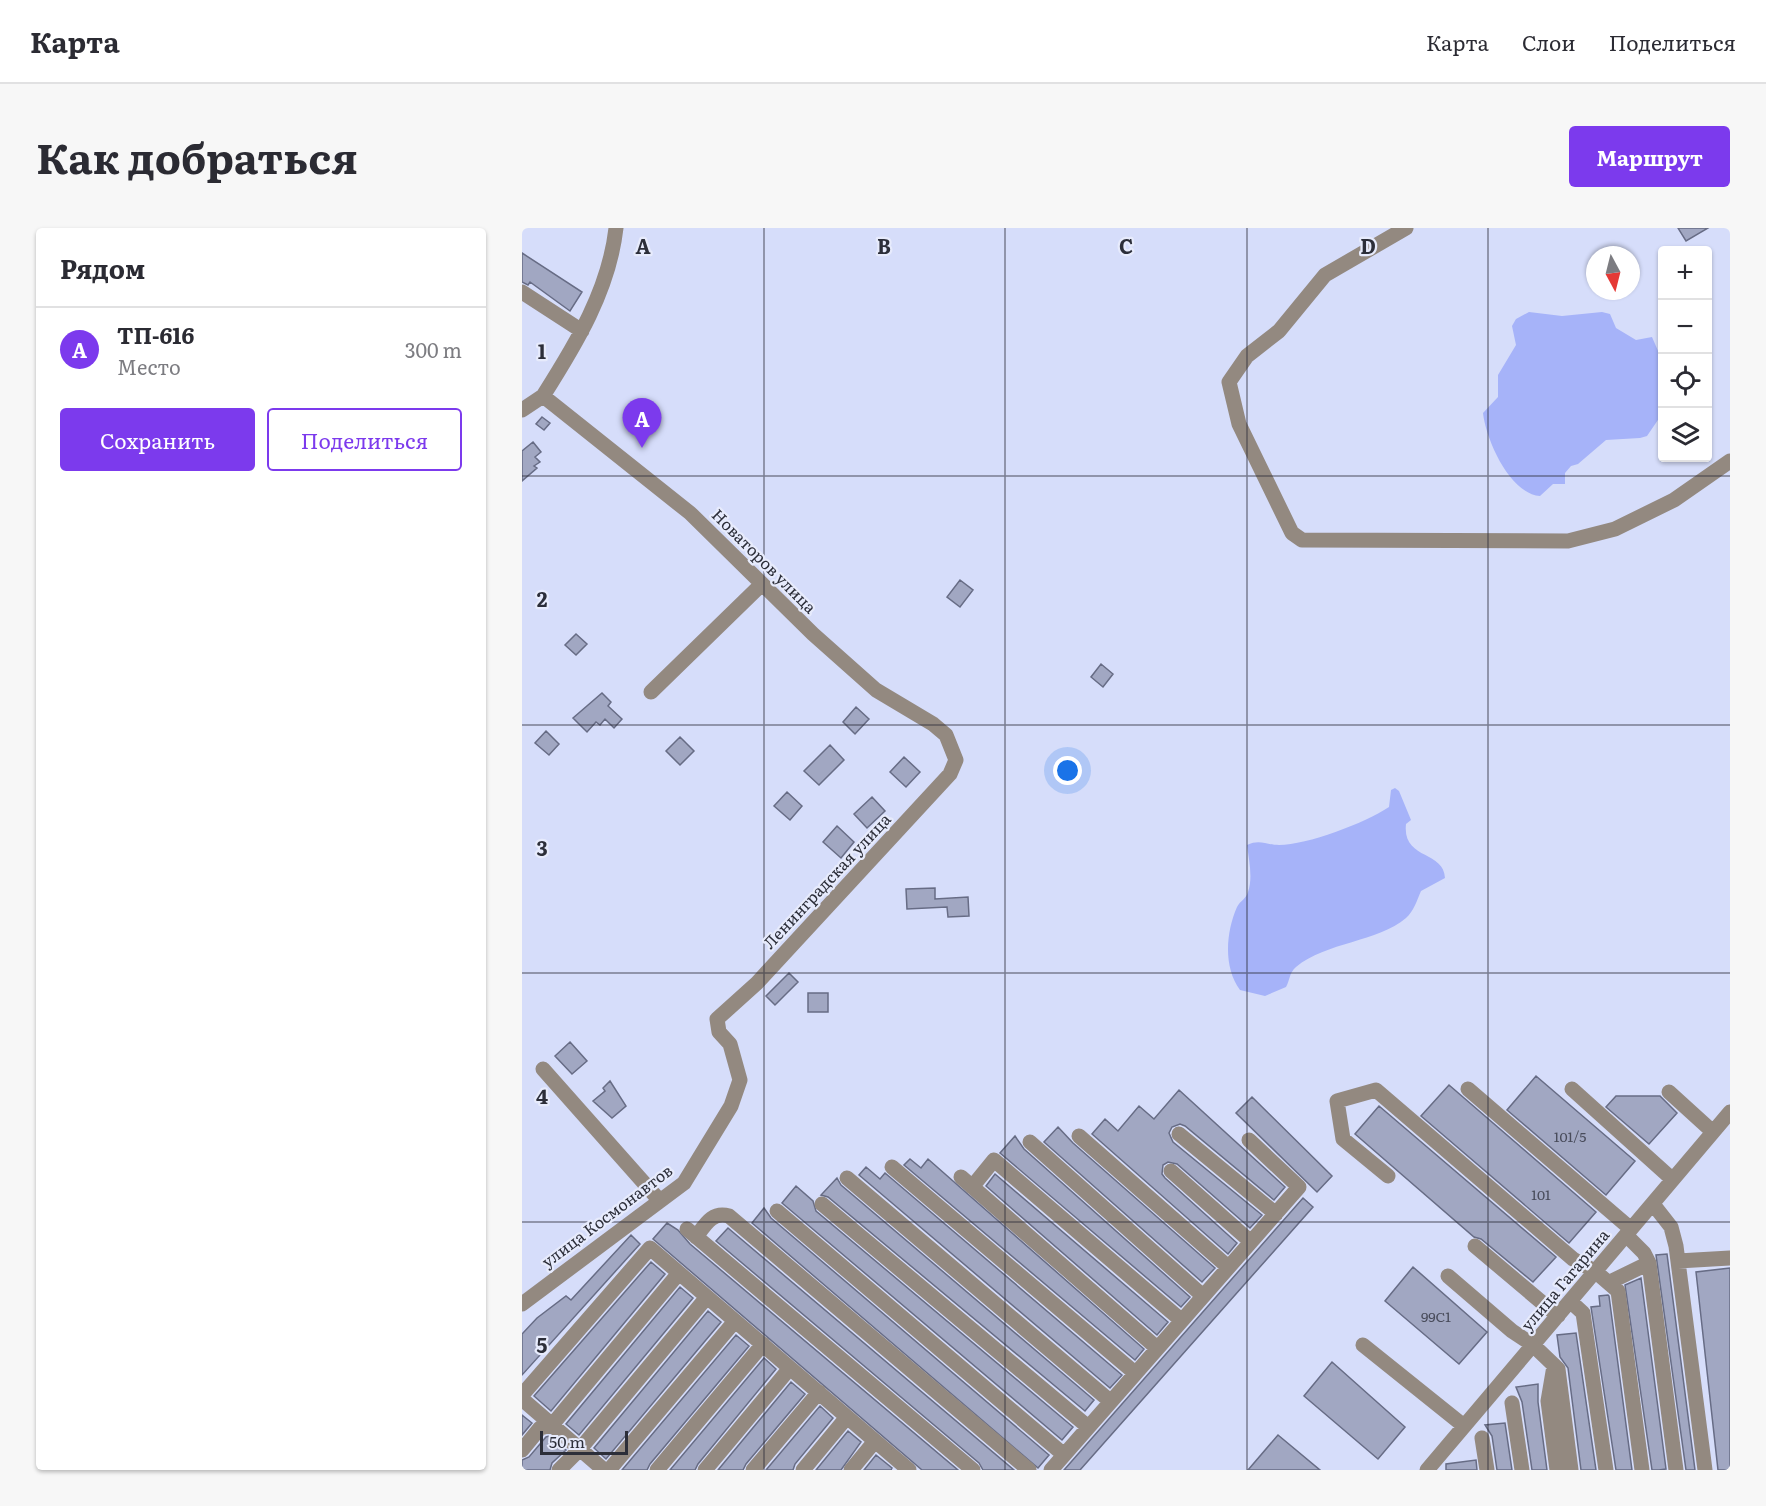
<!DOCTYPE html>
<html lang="ru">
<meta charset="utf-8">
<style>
:root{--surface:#fff;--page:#f7f7f7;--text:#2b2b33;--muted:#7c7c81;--line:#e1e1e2;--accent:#7c3aed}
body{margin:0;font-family:Literata,serif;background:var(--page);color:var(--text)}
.controls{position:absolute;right:18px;top:18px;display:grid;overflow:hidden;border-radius:6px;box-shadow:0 2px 4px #0004}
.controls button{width:54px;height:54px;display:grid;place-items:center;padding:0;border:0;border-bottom:2px solid var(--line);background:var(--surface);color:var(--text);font:30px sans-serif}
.compass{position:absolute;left:1064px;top:18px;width:54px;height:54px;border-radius:50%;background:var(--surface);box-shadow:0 2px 4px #0004;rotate:173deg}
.scale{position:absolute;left:18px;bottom:15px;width:88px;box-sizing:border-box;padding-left:6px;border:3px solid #2c2e39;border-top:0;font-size:16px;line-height:21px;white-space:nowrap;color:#2c2e39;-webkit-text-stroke:4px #e7ebfc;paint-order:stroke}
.you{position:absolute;left:546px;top:543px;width:21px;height:21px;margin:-15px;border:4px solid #fff;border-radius:50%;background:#1a73e8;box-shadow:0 0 0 9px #1a73e833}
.badge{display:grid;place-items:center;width:39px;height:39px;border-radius:50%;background:var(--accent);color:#fff;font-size:20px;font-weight:700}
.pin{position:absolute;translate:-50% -50px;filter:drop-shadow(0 2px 3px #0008)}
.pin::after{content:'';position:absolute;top:32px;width:21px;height:18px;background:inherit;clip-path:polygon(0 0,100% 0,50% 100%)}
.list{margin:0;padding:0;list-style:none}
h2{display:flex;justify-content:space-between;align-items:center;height:78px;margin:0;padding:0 24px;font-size:26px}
h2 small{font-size:20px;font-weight:400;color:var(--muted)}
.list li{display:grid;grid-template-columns:39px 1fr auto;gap:18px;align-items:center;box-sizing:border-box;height:84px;padding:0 24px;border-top:2px solid var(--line)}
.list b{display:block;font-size:22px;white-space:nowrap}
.list p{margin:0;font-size:20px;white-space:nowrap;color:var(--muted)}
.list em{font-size:20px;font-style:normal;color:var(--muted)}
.actions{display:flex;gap:12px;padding:18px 24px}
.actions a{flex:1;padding:14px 0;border:2px solid var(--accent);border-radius:6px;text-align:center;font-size:21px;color:var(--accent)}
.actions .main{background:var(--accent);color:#fff}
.icon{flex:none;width:33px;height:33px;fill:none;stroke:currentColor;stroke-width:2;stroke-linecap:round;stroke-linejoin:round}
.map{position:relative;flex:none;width:1208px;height:1242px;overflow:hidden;border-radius:6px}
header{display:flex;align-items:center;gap:36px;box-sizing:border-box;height:84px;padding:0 30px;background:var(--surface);border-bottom:2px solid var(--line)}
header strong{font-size:28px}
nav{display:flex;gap:33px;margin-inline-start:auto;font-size:21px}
.intro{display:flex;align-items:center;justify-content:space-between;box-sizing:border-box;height:144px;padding:0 36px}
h1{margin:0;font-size:42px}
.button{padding:15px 27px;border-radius:6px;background:var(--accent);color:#fff;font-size:21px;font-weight:700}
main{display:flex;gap:36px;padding:0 36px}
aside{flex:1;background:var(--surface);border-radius:6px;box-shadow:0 2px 4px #0004}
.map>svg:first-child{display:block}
</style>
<header>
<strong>Карта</strong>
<nav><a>Карта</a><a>Слои</a><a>Поделиться</a></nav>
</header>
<div class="intro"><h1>Как добраться</h1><a class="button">Маршрут</a></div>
<main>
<aside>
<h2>Рядом<small></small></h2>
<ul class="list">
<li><span class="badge">A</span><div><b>ТП-616</b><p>Место</p></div><em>300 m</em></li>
</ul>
<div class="actions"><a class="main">Сохранить</a><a>Поделиться</a></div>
</aside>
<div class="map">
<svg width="1208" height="1242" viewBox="0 0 1208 1242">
<rect width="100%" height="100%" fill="#d6ddfa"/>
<!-- water -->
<path fill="#a6b3f9" d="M 1007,84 L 1040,88 L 1080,84 L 1088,86 L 1094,100 L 1114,112 L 1130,109 L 1140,132 L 1140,186 L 1125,208 L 1118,210 L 1084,212 L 1056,236 L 1049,238 L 1043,245 L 1043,256 L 1031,256 L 1018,268 C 988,266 964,212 961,185 L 976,169 L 976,147 L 994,117 L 990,98 L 994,91 Z
M 873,560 L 877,563 L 889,592 L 884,596 C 880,632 922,622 923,650 L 899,663 C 895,672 892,683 884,690 C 856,714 804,714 774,739 C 767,745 768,752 764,759 L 743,768 L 718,762 C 701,739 704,704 715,679 C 718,673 724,671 726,664 C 731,650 727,632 725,617 C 738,611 744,617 757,617 C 785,617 843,595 867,579 L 869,562 Z"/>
<!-- building -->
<path fill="#a1a7c2" stroke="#676c85" stroke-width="1.5" d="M 1156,0 L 1186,0 L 1164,13 Z
M 0,25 L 60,64 L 48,83 L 8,54 L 6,57 L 0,54 Z
M 20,189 L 28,195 L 22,202 L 14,196 Z
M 11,214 L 19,224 L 13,229 L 18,234 L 12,238 L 15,240 L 0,253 L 0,223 Z
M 438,352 L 451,362 L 438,379 L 425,369 Z
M 54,406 L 65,416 L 54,427 L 43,417 Z
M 579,436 L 591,446 L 581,459 L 569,449 Z
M 80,465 L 89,474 L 86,478 L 100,491 L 92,500 L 83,491 L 78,497 L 74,494 L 65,504 L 51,490 Z
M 334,479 L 347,491 L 333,506 L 321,494 Z
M 24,503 L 37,516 L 27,527 L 13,515 Z
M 158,509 L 172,523 L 158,537 L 144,523 Z
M 308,517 L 322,532 L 297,557 L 282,543 Z
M 382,529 L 398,544 L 384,559 L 368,544 Z
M 265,564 L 280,578 L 268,592 L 252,578 Z
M 350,569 L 363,583 L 345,600 L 332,586 Z
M 315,598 L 332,614 L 319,630 L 301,614 Z
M 413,660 L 413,671 L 446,669 L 447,688 L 426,689 L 425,679 L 385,681 L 384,661 Z
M 267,745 L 276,754 L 253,777 L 244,768 Z
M 286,765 L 306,765 L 306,784 L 286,784 Z
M 48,814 L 65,833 L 50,846 L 33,828 Z
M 1014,848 L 1113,933 L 1084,967 L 985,882 Z
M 88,853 L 104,878 L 90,890 L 71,873 L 83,863 L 81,860 Z
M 927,857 L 1074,984 L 1047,1015 L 899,888 Z
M 657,862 L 763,959 L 752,972 L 663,898 L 658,896 L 650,899 L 647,905 L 651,914 L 740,987 L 728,1000 L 655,936 L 646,934 L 641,937 L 640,946 L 643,950 L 715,1015 L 706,1026 L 570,906 L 583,891 L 596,903 L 617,878 L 632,891 Z
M 1094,868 L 1138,868 L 1155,885 L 1127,916 L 1084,879 Z
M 730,869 L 810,948 L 795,964 L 714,885 Z
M 857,878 L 1034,1029 L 1011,1054 L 959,1011 L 952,1009 L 833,906 Z
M 536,899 L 551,915 L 693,1040 L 680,1054 L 522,914 Z
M 493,908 L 502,921 L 668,1069 L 659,1079 L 478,925 Z
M 388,931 L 399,940 L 406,931 L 622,1121 L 613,1132 L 382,937 Z
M 344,939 L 358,951 L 363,945 L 600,1147 L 588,1160 L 337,947 Z
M 473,946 L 646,1094 L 635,1107 L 464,958 Z
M 315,950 L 319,957 L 572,1172 L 563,1183 L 306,969 L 299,967 Z
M 274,958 L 291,973 L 294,983 L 551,1199 L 540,1212 L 260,975 Z
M 781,970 L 791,979 L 558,1242 L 542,1242 Z
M 242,980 L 249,990 L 527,1227 L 516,1240 L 230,995 Z
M 145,995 L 156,1002 L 168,1016 L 436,1242 L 400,1242 L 131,1011 Z
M 206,1000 L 492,1242 L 461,1242 L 457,1235 L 194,1013 Z
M 109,1007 L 118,1016 L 0,1147 L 0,1106 L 15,1090 L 44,1068 L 49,1072 Z
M 1145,1026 L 1173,1242 L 1164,1242 L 1134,1027 Z
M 129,1034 L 143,1046 L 29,1183 L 12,1168 Z
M 891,1039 L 965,1104 L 937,1136 L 863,1073 Z
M 1208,1040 L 1208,1242 L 1196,1242 L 1174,1044 Z
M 1119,1050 L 1144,1241 L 1137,1242 L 1130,1242 L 1103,1057 Z
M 158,1059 L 171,1070 L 57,1207 L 44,1196 Z
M 1086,1067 L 1087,1068 L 1110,1242 L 1094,1242 L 1069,1079 L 1078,1078 L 1077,1068 Z
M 186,1083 L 199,1094 L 84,1231 L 72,1220 Z
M 1054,1105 L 1074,1242 L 1059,1242 L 1046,1140 L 1038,1129 L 1035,1107 Z
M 214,1107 L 227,1118 L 128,1236 L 125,1242 L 100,1242 Z
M 242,1130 L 254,1141 L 176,1236 L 173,1242 L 148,1242 Z
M 810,1134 L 883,1199 L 856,1231 L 782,1168 Z
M 269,1154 L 283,1166 L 224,1236 L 221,1242 L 196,1242 Z
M 1016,1156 L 1016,1174 L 1025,1242 L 1010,1242 L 1000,1174 L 994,1159 Z
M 298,1178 L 311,1190 L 273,1236 L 271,1242 L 244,1242 Z
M 0,1187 L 10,1195 L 0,1207 Z
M 983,1195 L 990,1242 L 975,1242 L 970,1208 L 963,1197 Z
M 326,1203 L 339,1214 L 319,1242 L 294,1242 Z
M 756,1207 L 798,1242 L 726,1242 Z
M 27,1208 L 44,1222 L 30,1235 L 28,1242 L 0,1242 L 0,1232 L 7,1229 L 24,1209 Z
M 354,1227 L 370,1240 L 369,1242 L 342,1242 Z
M 954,1232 L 955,1242 L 924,1242 L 924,1236 Z"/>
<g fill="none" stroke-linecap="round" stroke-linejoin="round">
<!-- minor -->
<path stroke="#938980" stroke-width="15" d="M 884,0 L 803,47 L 757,103 L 725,128 L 707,154 L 717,196 L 770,305 L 780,312 L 1046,313 L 1093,301 L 1152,272 L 1208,233
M 0,64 L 60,103
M 21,168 C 54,116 87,62 94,0
M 0,182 L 21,168 L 168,285 L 291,406 L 354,462 L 411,496 L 424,507 L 434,532 L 428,546 L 235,755 L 195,791 L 197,804 L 208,816 L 218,852 L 209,878 L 162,955 L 0,1076
M 129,464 L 240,356
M 21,841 L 138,973
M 946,861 L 1109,1001
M 1050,861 L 1150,951
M 1147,864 L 1191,904
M 657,906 L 754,986
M 557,908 L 706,1039
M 508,914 L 681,1068
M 370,939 L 613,1145
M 649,943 L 729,1014
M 866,948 L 821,911 L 815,873 L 854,862 L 1051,1031 L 1074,1044 L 1096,1063 L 1120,1242
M 439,949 L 635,1120
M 325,950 L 588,1173
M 450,959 L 472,932 L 659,1092
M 300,976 L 565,1198
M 1131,976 L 1149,999 L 1154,1018 L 1183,1242
M 255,983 L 541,1226
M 165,1001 L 451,1242
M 1104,1007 L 1122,1025 L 1127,1035 L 1154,1242
M 174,1009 C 183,997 190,983 207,988 L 507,1242
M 953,1018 L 1036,1088
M 1156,1033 L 1208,1030
M 926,1048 L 990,1103 L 1011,1117 L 1036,1141 L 1049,1242
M 1088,1054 L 1127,1035
M 1048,1073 L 1061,1085 L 1084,1242
M 841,1117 L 942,1198
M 1032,1138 L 1026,1173 L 1035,1242
M 0,1167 L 128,1020 L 387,1242
M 0,1171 L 82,1242
M 990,1175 L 1000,1242
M 960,1210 L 965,1242
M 0,1222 L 18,1200 L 30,1197 L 157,1045
M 37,1242 L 58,1221 L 185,1069
M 87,1242 L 213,1093
M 135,1242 L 241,1116
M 183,1242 L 268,1140
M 231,1242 L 297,1164
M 281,1242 L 325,1189
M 329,1242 L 353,1213
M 529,1242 L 777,959 L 727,912
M 905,1242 L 1208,884"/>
</g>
<!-- grid -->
<path fill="none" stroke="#2c2e39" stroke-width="1.5" stroke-opacity="0.55" d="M 242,0 L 242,1242M 483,0 L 483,1242M 725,0 L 725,1242M 966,0 L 966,1242M 0,248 L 1208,248M 0,497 L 1208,497M 0,745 L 1208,745M 0,994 L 1208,994"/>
<g text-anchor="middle" stroke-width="4.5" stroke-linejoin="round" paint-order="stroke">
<!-- number labels -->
<g font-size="14" fill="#494c5b">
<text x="1048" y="914">101/5</text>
<text x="1019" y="972">101</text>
<text x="914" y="1094">99С1</text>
</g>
<!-- street labels -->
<g font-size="16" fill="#2c2e39" stroke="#e7ebfc">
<text transform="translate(242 333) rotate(45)" y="6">Новаторов улица</text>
<text transform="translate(305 653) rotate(-47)" y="6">Ленинградская улица</text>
<text transform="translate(85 988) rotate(-37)" y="6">улица Космонавтов</text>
<text transform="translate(1043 1052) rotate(-50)" y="6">улица Гагарина</text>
</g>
</g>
<g font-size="20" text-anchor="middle" font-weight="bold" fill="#2c2e39" stroke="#e7ebfc" stroke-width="4.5" stroke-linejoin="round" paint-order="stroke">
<text x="121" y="26">A</text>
<text x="362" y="26">B</text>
<text x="604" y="26">C</text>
<text x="846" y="26">D</text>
<text x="20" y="131">1</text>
<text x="20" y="379">2</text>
<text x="20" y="628">3</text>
<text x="20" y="876">4</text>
<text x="20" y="1125">5</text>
</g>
</svg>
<div class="controls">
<button>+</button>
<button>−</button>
<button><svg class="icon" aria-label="locate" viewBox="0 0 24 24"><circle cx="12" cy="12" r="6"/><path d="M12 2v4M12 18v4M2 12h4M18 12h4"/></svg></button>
<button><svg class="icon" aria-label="layers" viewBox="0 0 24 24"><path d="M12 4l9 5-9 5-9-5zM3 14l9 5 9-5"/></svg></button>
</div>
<svg class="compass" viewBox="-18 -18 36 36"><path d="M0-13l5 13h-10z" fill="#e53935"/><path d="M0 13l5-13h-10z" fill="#7c7c81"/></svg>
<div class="scale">50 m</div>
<div class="you"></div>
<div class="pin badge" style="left:120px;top:220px">A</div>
</div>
</main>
